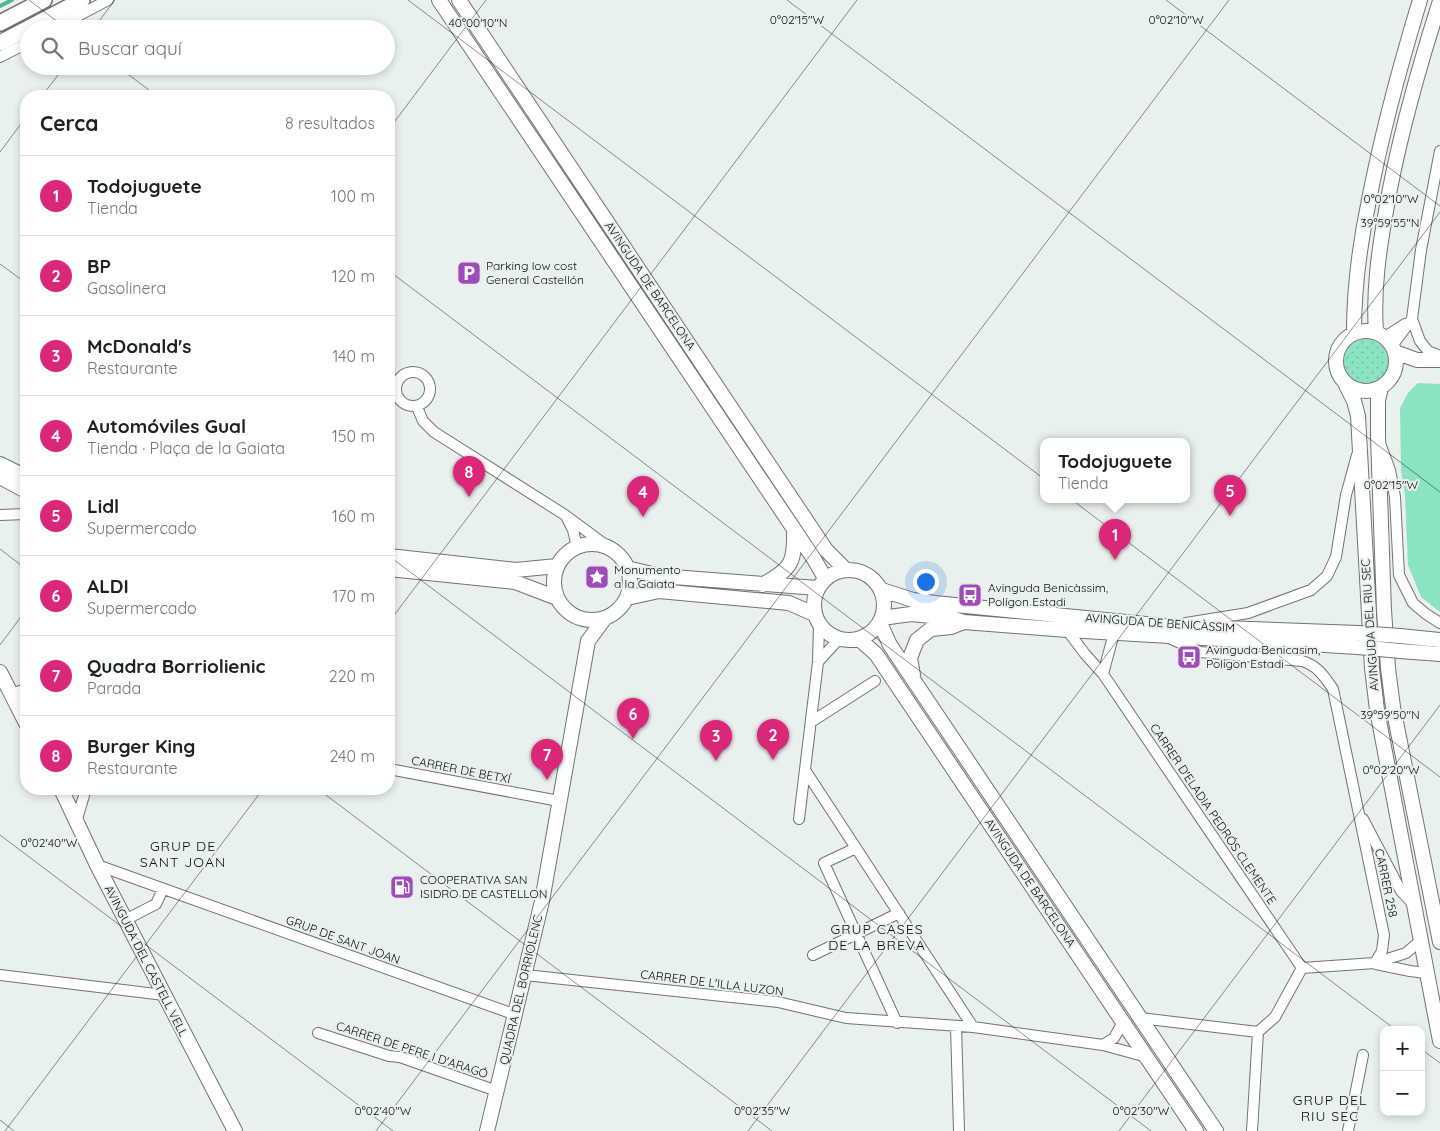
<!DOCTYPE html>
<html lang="es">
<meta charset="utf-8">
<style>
:root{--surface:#fff;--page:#f2f2f2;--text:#202124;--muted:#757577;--line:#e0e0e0;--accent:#db2777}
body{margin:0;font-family:Quicksand,sans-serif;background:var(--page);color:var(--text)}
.controls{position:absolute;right:15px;bottom:15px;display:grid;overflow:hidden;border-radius:10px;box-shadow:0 2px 8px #0003}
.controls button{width:45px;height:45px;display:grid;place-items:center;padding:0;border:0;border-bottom:1px solid var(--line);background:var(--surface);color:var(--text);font:25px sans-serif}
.you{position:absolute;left:925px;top:581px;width:18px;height:18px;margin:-12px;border:4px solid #fff;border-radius:50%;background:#1a73e8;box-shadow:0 0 0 8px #1a73e833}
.badge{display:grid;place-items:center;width:32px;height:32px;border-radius:50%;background:var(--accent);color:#fff;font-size:16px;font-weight:700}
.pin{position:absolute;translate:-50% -41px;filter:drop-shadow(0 1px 2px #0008)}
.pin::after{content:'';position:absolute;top:26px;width:18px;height:15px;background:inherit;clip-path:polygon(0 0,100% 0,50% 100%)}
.popup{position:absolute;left:1040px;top:438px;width:150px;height:65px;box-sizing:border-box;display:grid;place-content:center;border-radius:10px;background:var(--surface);filter:drop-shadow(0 1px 4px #0005);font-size:16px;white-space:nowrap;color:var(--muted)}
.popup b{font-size:19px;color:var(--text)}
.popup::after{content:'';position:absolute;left:50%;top:100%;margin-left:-10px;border:10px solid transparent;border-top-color:var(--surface)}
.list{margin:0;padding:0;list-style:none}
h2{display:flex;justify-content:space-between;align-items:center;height:65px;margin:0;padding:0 20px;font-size:21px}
h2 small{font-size:16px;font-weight:400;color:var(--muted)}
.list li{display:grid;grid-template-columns:32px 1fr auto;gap:15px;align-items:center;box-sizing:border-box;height:80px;padding:0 20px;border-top:1px solid var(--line)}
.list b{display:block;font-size:19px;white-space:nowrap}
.list p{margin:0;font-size:16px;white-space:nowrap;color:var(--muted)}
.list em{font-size:16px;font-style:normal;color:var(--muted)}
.icon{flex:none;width:28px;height:28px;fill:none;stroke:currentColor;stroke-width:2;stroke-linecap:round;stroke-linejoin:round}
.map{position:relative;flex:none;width:1440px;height:1131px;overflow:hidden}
.search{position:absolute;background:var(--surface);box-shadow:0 2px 8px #0003;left:20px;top:20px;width:375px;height:55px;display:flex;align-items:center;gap:12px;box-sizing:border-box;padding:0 18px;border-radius:28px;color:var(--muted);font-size:19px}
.panel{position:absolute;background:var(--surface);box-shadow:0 2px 8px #0003;left:20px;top:90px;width:375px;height:705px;border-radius:20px}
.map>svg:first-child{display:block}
</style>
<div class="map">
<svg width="1440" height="1131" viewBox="0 0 1440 1131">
<defs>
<pattern id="grass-dots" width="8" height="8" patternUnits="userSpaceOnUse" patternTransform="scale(1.25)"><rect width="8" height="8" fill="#8be4c1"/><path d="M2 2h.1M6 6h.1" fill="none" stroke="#77c2a5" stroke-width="1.8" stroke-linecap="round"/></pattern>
</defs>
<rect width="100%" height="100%" fill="#eaf0ed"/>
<!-- grass -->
<path fill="url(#grass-dots)" d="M1344 361a22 22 0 1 1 44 0a22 22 0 1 1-44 0Z"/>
<!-- park -->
<path fill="#8be4c1" d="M 1418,383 L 1440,384 L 1440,612 L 1421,597 L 1408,565 L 1405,495 L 1401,471 L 1400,408 L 1408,393 Z"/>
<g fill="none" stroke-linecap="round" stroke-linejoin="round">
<!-- stream -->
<path stroke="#4bba93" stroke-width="4" d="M 0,6 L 12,0"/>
<!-- street casing -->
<g stroke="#6f7471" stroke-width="12">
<path id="street" d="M 53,29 L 108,0
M 0,57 L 29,42
M 1440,151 L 1421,250 L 1412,319 L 1420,341 L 1428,351 L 1440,356
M 1385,337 L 1405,324
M 1392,346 L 1412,319
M396 389a17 17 0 1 1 34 0a17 17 0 1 1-34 0Z
M 417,407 L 423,421 L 434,432 L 565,515 L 615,552
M 1381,446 L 1390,470 L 1395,497 L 1399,575 L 1413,603 L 1426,614 L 1440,623
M 0,515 L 26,514
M 567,518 L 573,530 L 577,547
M 1186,623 L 1248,613 L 1311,590 L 1327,576 L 1336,557 L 1346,495 L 1357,455
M 1067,630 L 1085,654 L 1103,674 L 1302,968
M 1169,638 L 1200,652 L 1302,661 C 1318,666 1324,676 1333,689 L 1384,935 L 1382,951 L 1375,963
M 818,662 L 839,639
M 1103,674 L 1114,633
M 11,694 L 26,689
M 811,722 L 875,681
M 389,769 L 559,801
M 805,770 L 973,1027
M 799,819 L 818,662 L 819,625
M 1363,819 L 1401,891 L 1413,904
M 76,822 L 86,789
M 856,848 L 824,863 L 897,1023
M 97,865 L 516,1015
M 125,920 L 156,904 L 163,889
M 813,955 L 899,913
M 1376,964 L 1410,971 L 1426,973
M 0,975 L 164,995
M 525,975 L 778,1002 L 846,1018 L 973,1027 L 1103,1045 L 1147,1057
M 1140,1018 L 1258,1032 L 1275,1017 L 1302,968 L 1375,963 L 1406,953 L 1420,941
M 956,1026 L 959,1131
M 318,1033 L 389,1056 L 400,1057 L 497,1091
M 1103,1045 L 1114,1038 L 1123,1022
M 1252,1131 L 1258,1032
M 1348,1131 L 1363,1055"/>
</g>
<!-- secondary casing -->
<g stroke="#6f7471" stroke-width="16">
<path id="secondary" d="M 439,0 L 814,559 L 825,578
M 459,0 L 826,550 L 845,569
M1336 361a30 30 0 1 1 60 0a30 30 0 1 1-60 0Z
M 1354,332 C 1354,288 1360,243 1369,200 C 1382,132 1400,66 1420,0
M 1376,332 C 1373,291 1379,250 1386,211 C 1398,139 1418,70 1440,1
M 1395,352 L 1417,360 L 1440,360
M 1346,385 L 1354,401 L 1358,416 L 1372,668 L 1377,710 L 1440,1041
M 1381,388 L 1378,400 L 1378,437 L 1384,610 L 1388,668 L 1393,707 L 1440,942
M 0,464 L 26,477
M 0,477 L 26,491
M554 582a38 38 0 1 1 76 0a38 38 0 1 1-76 0Z
M 389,556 L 516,570 L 557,566
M 627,568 L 660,576 L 817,588
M 389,569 L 515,582 L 557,598
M814 605a35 35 0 1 1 70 0a35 35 0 1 1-70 0Z
M 762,585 C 792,569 795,562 794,530
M 882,590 L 913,600 L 935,603 L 1166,626 L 1358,633
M 627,598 L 659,591 L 789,603 L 814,614
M 882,618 L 911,614 L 951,618 L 964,622 L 1067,630 L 1358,647
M 880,623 L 890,645 L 1216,1131
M 1400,636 L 1440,640
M 859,639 L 876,654 L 1196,1131
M 1400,651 L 1440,654
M 0,672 L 26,723
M 913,675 L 910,658 L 917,640 L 931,629 L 951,627 L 961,623
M 61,789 L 97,865 L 235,1131
M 487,1131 L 542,901 L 588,641 L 605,618"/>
</g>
<!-- primary casing -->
<g stroke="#6f7471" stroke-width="18">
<path id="primary" d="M 0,23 L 44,0
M 0,43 L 82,0"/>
</g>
<!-- street -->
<use href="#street" stroke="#fff" stroke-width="10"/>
<!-- secondary -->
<use href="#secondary" stroke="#fff" stroke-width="14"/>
<!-- primary -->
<use href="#primary" stroke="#fff" stroke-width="15"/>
<!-- secondary-bridge casing -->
<g stroke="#6f7471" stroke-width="16" stroke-linecap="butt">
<path id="secondary-bridge" d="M 1358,633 L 1400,636
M 1358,647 L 1400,651"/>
</g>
<!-- secondary-bridge -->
<use href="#secondary-bridge" stroke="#fff" stroke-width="14"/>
</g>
<!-- ticks -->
<path fill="none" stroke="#0b0d0c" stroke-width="1" stroke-opacity="0.45" d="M 29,0 L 67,29M 408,0 L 1440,777M 787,0 L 1440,492M 1166,0 L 1440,206M 93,29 L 115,0M 117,66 L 157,96M 42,96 L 65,66M 389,129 L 486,0M 0,152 L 26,117M 0,264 L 26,283M 389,271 L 1396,1030M 0,549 L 26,569M 389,556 L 1151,1131M 389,622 L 857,0M 0,645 L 26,610M 318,789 L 772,1131M 0,835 L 393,1131M 1421,1049 L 1440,1063M 0,1120 L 14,1131M 5,1131 L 263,789M 376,1131 L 1229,0M 748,1131 L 1440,212M 1119,1131 L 1440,705"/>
<!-- icons -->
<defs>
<g id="parking-square" transform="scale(1.25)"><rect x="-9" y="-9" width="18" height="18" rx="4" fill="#9e4ab9" stroke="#eaf0ed"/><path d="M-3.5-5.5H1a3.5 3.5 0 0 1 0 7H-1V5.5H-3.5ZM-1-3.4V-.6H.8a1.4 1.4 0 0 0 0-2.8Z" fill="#fff"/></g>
<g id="sight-square" transform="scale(1.25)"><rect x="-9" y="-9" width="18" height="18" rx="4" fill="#9e4ab9" stroke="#eaf0ed"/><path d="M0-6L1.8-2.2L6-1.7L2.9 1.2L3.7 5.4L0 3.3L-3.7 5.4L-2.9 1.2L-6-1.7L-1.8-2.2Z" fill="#fff"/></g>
<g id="bus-square" transform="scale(1.25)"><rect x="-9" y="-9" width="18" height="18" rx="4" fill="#9e4ab9" stroke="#eaf0ed"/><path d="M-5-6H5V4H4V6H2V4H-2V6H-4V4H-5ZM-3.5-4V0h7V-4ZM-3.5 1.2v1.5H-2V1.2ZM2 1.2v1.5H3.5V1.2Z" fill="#fff"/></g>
<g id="fuel-square" transform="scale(1.25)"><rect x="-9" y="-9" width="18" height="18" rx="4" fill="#9e4ab9" stroke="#eaf0ed"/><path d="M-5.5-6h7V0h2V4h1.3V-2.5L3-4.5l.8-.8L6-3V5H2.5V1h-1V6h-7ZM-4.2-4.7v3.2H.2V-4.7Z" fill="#fff"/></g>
</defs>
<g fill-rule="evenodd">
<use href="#parking-square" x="469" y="273"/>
<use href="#sight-square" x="597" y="577"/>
<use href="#bus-square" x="970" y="595"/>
<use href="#bus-square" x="1189" y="657"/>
<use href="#fuel-square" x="402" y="887"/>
</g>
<g text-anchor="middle" stroke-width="4" stroke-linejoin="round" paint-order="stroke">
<!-- poi labels -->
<g font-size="12" fill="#0b0d0c" stroke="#eaf0ed" text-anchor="start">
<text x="486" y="270">Parking low cost<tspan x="486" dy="14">General Castellón</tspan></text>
<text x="614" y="574">Monumento<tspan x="614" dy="14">a la Gaiata</tspan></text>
<text x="988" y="592">Avinguda Benicàssim,<tspan x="988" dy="14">Polígon Estadi</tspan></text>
<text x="1206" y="654">Avinguda Benicasim,<tspan x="1206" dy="14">Poligon Estadi</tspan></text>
<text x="420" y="884">COOPERATIVA SAN<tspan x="420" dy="14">ISIDRO DE CASTELLON</tspan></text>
</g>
<!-- street labels -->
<g font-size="12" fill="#0b0d0c" stroke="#eaf0ed">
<text transform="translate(650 286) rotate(56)" y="4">AVINGUDA DE BARCELONA</text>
<text transform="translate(1160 623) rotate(4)" y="4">AVINGUDA DE BENICÀSSIM</text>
<text transform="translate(1370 625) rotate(-94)" y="4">AVINGUDA DEL RIU SEC</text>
<text transform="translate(461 770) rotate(11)" y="4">CARRER DE BETXÍ</text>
<text transform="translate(1213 814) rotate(56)" y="4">CARRER D'ELADIA PEDRÓS CLEMENTE</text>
<text transform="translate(1030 883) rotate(56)" y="4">AVINGUDA DE BARCELONA</text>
<text transform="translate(1386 883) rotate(78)" y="4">CARRER 258</text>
<text transform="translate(343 940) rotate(20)" y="4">GRUP DE SANT JOAN</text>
<text transform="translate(146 961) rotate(63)" y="4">AVINGUDA DEL CASTELL VELL</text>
<text transform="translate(712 983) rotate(7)" y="4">CARRER DE L'ILLA LUZON</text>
<text transform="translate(521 990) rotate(-77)" y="4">QUADRA DEL BORRIOLENC</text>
<text transform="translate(412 1050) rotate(18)" y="4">CARRER DE PERE I D'ARAGÓ</text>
</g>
<!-- neighbourhood labels -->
<g font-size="14" letter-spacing="1" fill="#0b0d0c" stroke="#eaf0ed">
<text x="183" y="851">GRUP DE<tspan x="183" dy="16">SANT JOAN</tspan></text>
<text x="877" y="934">GRUP CASES<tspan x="877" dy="16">DE LA BREVA</tspan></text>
<text x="1330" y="1105">GRUP DEL<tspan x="1330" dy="16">RIU SEC</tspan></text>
</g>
</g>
<g font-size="12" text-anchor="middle" fill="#0b0d0c" stroke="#eaf0ed" stroke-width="4" stroke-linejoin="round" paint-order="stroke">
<text x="797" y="24">0°02'15"W</text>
<text x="1176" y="24">0°02'10"W</text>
<text x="478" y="27">40°00'10"N</text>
<text x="1391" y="203">0°02'10"W</text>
<text x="1390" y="227">39°59'55"N</text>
<text x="1391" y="489">0°02'15"W</text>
<text x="1390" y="719">39°59'50"N</text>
<text x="1391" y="774">0°02'20"W</text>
<text x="49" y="847">0°02'40"W</text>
<text x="383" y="1115">0°02'40"W</text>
<text x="762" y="1115">0°02'35"W</text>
<text x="1141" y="1115">0°02'30"W</text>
</g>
</svg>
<div class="controls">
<button>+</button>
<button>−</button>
</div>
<div class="you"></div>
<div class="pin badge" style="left:1115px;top:560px">1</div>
<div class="popup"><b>Todojuguete</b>Tienda</div>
<div class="pin badge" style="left:773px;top:760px">2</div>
<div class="pin badge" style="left:716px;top:761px">3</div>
<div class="pin badge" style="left:643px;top:517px">4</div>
<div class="pin badge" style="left:1230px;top:516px">5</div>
<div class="pin badge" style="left:633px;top:739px">6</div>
<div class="pin badge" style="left:547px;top:780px">7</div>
<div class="pin badge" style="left:469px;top:497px">8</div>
<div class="search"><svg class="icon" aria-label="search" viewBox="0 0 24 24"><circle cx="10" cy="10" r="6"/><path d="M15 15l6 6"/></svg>Buscar aquí</div>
<section class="panel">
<h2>Cerca<small>8 resultados</small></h2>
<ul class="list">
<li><span class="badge">1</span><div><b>Todojuguete</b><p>Tienda</p></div><em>100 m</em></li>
<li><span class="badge">2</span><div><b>BP</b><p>Gasolinera</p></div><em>120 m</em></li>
<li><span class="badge">3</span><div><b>McDonald's</b><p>Restaurante</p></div><em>140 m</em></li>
<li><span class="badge">4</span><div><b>Automóviles Gual</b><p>Tienda · Plaça de la Gaiata</p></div><em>150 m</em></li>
<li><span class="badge">5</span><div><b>Lidl</b><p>Supermercado</p></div><em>160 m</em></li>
<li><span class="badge">6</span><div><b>ALDI</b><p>Supermercado</p></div><em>170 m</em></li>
<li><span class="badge">7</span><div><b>Quadra Borriolienic</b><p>Parada</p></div><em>220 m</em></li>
<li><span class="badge">8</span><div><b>Burger King</b><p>Restaurante</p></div><em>240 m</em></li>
</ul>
</section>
</div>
